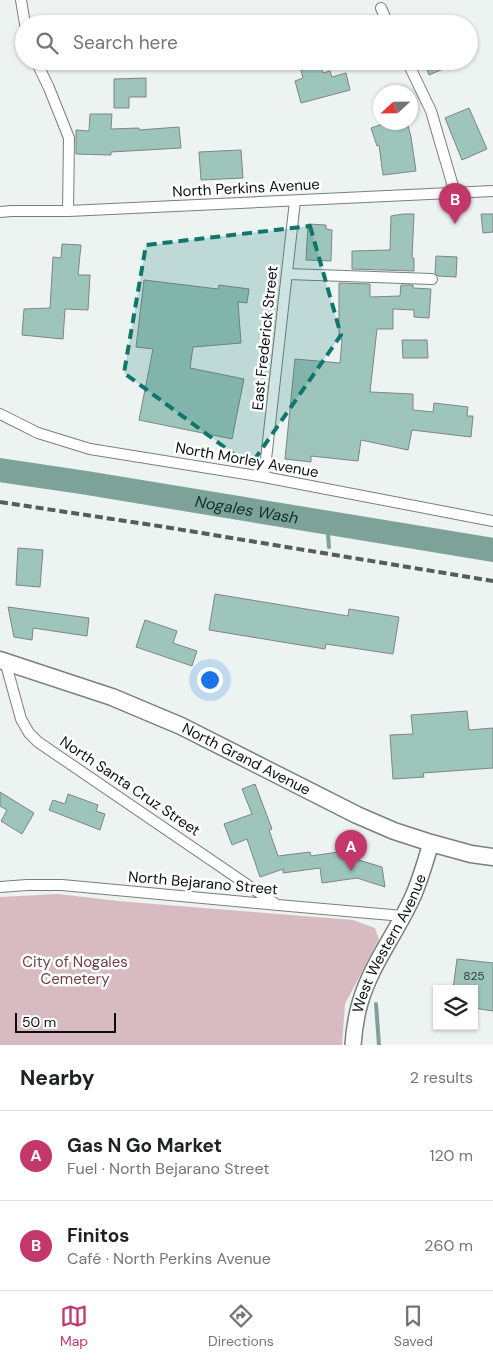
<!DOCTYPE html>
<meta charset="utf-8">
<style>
:root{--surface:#fff;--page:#f6f6f6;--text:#202124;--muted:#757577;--line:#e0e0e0;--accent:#c43769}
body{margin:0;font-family:"DM Sans",sans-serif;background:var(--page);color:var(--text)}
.controls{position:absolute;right:15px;bottom:15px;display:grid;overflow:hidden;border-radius:0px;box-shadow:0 1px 4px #0004}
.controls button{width:45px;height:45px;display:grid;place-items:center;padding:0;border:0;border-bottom:1px solid var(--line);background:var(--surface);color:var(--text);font:25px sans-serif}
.compass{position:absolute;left:373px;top:85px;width:45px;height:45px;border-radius:50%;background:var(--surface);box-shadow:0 1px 4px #0004;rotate:248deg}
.scale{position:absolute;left:15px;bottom:12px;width:101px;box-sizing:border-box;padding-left:5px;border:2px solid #0c0f0e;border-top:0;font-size:14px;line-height:18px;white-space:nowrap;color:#0c0f0e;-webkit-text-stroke:4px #fff;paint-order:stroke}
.you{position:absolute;left:209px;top:679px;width:18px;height:18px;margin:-12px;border:4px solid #fff;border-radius:50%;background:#1a73e8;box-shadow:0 0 0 8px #1a73e833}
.badge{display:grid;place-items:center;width:32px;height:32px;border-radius:50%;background:var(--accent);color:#fff;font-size:16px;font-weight:700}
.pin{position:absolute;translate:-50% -41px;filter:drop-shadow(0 1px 2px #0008)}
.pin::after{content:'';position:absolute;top:26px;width:18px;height:15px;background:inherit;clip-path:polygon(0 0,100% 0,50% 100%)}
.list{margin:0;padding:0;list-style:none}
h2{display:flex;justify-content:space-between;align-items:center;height:65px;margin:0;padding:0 20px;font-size:21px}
h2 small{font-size:16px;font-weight:400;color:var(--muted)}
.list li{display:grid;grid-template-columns:32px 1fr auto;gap:15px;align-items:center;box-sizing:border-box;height:90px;padding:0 20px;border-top:1px solid var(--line)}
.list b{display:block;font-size:19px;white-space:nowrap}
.list p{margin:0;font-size:16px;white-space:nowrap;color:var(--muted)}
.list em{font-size:16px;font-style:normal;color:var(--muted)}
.icon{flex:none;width:28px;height:28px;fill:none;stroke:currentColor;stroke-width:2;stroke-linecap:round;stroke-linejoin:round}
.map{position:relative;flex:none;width:493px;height:1045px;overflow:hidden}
.search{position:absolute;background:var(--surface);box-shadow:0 1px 4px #0004;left:15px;right:15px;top:15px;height:55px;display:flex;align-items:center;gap:12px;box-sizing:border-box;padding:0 18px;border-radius:28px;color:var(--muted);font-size:19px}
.sheet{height:245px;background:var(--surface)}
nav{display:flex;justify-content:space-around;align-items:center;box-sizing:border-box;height:70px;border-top:1px solid var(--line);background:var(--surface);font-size:14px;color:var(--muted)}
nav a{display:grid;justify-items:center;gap:2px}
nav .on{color:var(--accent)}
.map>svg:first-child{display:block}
</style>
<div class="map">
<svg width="493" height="1045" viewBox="0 0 493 1045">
<rect width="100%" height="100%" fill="#ecf3f1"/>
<!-- green -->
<path fill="#d8bbc1" d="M 58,894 L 118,901 L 353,920 L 375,928 L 379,939 L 345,1004 L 342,1045 L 0,1045 L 0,897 Z"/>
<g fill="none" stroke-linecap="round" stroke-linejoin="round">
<!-- stream -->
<path stroke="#7da399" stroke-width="4" d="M 327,522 L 329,547
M 376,1004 L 379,1045"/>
<!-- river -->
<path stroke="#7da399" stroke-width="24" id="s1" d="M 0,470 L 87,483 L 493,550"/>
</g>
<!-- building -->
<path fill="#9ec5bb" stroke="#7f8584" d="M 320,61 L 323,73 L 330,71 L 332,77 L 346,73 L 350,90 L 301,103 L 295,81 L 303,78 L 300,67 Z
M 424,61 L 462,61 L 429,75 Z
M 146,78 L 146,97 L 129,97 L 129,108 L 114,108 L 114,79 Z
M 469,108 L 487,149 L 462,160 L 445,118 Z
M 90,114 L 112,114 L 111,129 L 139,128 L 139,130 L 179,127 L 181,148 L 111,152 L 111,155 L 76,154 L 76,130 L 89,131 Z
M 389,122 L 407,122 L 411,137 L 416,171 L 383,175 L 379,145 L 377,146 L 371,128 Z
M 241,150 L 243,178 L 201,180 L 199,152 Z
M 403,214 L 414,214 L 412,258 L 414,258 L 414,271 L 352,269 L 352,251 L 390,250 L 391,216 Z
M 481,214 L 493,214 L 493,232 L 483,233 Z
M 308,224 L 326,225 L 326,229 L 332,230 L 331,261 L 306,260 Z
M 62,244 L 81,245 L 78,275 L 90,275 L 88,310 L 65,309 L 63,339 L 22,335 L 24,309 L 50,308 L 53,257 L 61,258 Z
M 436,256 L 457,257 L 456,277 L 438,276 L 435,273 Z
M 144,280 L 218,289 L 219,285 L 249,289 L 247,303 L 238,302 L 241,343 L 193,347 L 190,368 L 244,379 L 232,439 L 139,420 L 153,349 L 136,347 Z
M 339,283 L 370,284 L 370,297 L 400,296 L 401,285 L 413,285 L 413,288 L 431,289 L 429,318 L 414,317 L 414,310 L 393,309 L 393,329 L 377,329 L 370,392 L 413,394 L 413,410 L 433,412 L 434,403 L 468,407 L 467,416 L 473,416 L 471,437 L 412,430 L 408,450 L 361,440 L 358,461 L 311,456 L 311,462 L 285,459 L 295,359 L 340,363 L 342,339 L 339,339 Z
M 402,340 L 427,340 L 428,358 L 403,358 Z
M 18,548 L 43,550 L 40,587 L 16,585 Z
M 215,594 L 348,616 L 349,609 L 399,617 L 393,654 L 326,644 L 325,649 L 209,630 Z
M 8,607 L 89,618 L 87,636 L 33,628 L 32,640 L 14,637 Z
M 145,620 L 177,631 L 173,643 L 197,651 L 192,666 L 136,647 Z
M 467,711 L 469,730 L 493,728 L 493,768 L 423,773 L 424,777 L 393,779 L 390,735 L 413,734 L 411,715 Z
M 255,784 L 272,829 L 269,830 L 278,856 L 310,852 L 311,856 L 345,851 L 345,856 L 382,867 L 385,887 L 357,878 L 322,883 L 320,868 L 283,873 L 283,869 L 260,877 L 247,839 L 232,845 L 224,824 L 252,814 L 242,789 Z
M 0,792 L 34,813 L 22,834 L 1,821 L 7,810 L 0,806 Z
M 68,794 L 98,805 L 96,811 L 105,814 L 100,830 L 49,810 L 53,800 L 65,804 Z
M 457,959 L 493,963 L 493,1011 L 474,1008 L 474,989 L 453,989 Z"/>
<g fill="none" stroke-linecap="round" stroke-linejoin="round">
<!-- street casing -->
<g stroke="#797f7d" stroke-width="12">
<path id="street" d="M 21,0 L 25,24
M 381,8 L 388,24
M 36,61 L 49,88 L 69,138 L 68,211
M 407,61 L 431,111 L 455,193
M 0,212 L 11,211 L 68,211 L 493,191
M 287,274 L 432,279
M 0,414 L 38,433 L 90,449 L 264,477 L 493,521
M 264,477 L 295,201
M 5,661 L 21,719 L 29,733 L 38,742 L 277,905
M 0,887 L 27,885 L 62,885 L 278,905 L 403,916"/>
</g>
<!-- secondary casing -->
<g stroke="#797f7d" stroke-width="18">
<g id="secondary">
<path id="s2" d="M 353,1045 C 354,1031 356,1017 360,1003 C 371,964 398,931 414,894 C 421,877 426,860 431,843"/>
</g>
</g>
<!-- primary casing -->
<g stroke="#797f7d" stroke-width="19">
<g id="primary">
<path id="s3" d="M 0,660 L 112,697 L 181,726 L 357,815 L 394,831 L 431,843 L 471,854 L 493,857"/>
</g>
</g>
<!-- street -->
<use href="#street" stroke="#fff" stroke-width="10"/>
<!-- secondary -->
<use href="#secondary" stroke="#fff" stroke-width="15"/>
<!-- primary -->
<use href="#primary" stroke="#fff" stroke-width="16"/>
<!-- rail -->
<path stroke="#575b5a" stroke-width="4" stroke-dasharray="8 4" stroke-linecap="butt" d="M 0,502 L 165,527 L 493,581"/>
</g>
<!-- marked area -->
<path fill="#0f766e" fill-opacity="0.2" stroke="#0f766e" stroke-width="4" stroke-dasharray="10 6" stroke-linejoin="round" d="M 310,226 L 341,335 L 250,466 L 124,373 L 146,245 Z"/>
<g text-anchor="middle" stroke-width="5" stroke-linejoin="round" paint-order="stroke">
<!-- number labels -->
<g font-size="12" fill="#303c39">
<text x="474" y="980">825</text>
</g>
<!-- street labels -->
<g font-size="15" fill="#0c0f0e" stroke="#fff">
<text transform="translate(246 188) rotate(-3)" y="5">North Perkins Avenue</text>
<text transform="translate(265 338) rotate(-84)" y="5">East Frederick Street</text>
<text transform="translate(247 460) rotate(10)" y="5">North Morley Avenue</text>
<text dy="5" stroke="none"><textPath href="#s3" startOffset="266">North Grand Avenue</textPath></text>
<text transform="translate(130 786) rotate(34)" y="5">North Santa Cruz Street</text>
<text transform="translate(203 883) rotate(5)" y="5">North Bejarano Street</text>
<text dy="5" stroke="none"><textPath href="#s2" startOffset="109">West Western Avenue</textPath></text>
</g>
<!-- park labels -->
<g font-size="15" fill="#723e4c" stroke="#fff">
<text x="75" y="967">City of Nogales<tspan x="75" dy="17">Cemetery</tspan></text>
</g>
<!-- water labels -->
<g font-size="16" font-style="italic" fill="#0b3129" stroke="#fff">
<text dy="6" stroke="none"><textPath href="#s1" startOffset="250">Nogales Wash</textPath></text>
</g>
</g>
</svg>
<div class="controls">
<button><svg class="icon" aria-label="layers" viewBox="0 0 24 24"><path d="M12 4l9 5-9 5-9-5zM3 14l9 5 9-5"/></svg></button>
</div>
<svg class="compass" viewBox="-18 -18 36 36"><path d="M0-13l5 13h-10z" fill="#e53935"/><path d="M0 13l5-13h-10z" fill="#757577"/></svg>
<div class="scale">50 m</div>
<div class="you"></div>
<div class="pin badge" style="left:351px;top:871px">A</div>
<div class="pin badge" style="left:455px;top:224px">B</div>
<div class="search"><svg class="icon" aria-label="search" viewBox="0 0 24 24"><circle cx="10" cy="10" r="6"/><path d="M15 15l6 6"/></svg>Search here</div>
</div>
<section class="sheet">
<h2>Nearby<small>2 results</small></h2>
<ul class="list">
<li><span class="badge">A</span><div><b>Gas N Go Market</b><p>Fuel · North Bejarano Street</p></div><em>120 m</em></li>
<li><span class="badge">B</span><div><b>Finitos</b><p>Café · North Perkins Avenue</p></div><em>260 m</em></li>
</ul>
</section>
<nav>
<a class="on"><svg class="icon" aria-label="map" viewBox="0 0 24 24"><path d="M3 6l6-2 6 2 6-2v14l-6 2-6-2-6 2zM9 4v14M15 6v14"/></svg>Map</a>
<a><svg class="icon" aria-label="directions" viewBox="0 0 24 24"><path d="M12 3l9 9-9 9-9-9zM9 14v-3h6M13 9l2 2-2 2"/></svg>Directions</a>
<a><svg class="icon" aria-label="saved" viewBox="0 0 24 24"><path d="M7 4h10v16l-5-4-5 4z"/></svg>Saved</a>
</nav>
